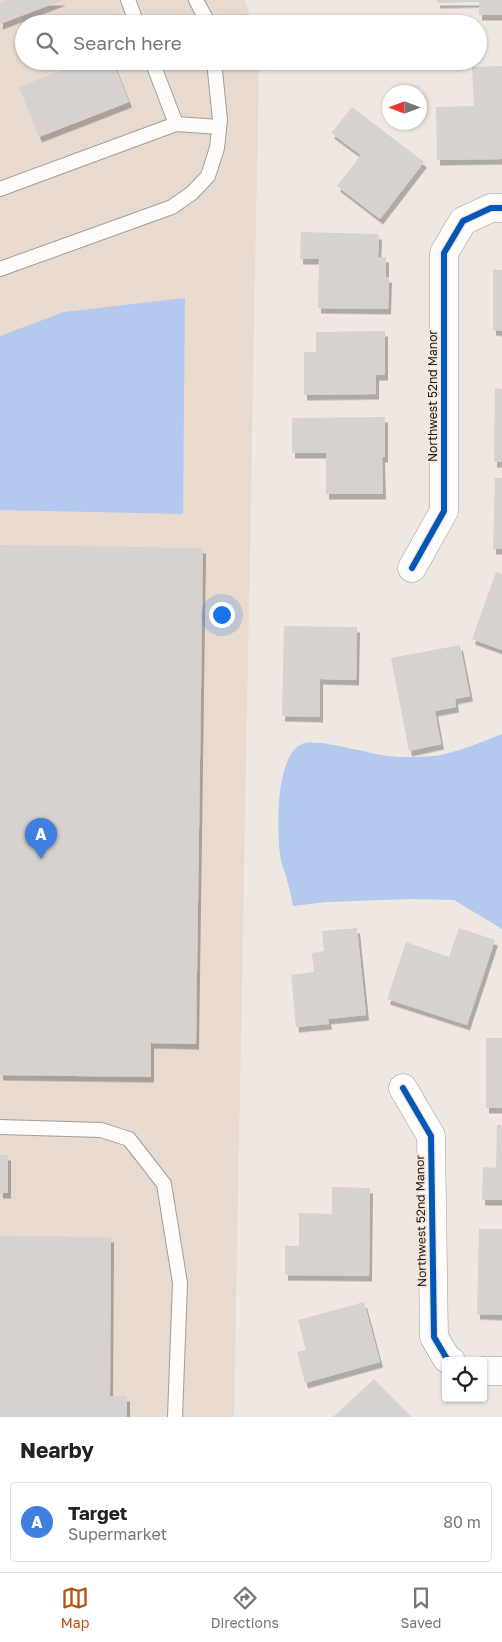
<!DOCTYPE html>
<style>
:root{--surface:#fff;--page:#f2f2f2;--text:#222;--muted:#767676;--line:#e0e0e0;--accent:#b45309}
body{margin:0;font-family:"Golos Text",sans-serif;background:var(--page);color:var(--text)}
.controls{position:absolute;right:15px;bottom:15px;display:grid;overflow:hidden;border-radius:5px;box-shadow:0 1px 4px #0004}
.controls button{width:45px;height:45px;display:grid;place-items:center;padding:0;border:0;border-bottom:1px solid var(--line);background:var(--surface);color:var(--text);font:25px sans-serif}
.compass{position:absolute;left:382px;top:85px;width:45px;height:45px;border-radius:50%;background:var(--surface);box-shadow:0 1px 4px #0004;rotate:270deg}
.you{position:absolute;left:221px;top:614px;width:18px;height:18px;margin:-12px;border:4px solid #fff;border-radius:50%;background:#1a73e8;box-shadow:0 0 0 8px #1a73e833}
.badge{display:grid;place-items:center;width:32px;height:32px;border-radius:50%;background:var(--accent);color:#fff;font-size:16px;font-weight:700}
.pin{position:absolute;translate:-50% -41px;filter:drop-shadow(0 1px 2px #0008)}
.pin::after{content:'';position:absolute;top:26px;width:18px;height:15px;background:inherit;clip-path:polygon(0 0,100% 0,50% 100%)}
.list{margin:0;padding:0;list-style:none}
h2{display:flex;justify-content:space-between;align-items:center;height:65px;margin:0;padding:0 20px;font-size:21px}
h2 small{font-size:16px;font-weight:400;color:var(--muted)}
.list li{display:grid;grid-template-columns:32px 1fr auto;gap:15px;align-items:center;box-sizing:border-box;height:80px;margin:0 10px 10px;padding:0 10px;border:1px solid var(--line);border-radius:5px}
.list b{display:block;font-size:19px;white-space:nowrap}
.list p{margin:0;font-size:16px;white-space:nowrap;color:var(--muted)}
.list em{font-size:16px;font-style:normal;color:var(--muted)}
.icon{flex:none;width:28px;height:28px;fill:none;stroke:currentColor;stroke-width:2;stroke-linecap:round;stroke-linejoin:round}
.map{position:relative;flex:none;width:502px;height:1417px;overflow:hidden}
.search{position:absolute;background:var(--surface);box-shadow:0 1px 4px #0004;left:15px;right:15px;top:15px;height:55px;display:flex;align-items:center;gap:12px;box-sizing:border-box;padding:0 18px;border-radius:28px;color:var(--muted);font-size:19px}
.sheet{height:155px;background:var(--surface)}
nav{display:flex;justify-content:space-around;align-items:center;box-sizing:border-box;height:70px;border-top:1px solid var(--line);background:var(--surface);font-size:14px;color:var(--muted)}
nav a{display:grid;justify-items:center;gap:2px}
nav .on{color:var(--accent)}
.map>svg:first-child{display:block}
</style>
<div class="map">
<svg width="502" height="1417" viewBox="0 0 502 1417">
<defs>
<filter id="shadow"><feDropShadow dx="3" dy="5.5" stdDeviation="0" flood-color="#0004"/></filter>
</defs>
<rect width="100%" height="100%" fill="#efe8e2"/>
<!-- built -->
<path fill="#e8dacf" d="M 0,0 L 245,0 L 252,24 L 24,24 L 24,61 L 259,61 L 234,1417 L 0,1417 Z"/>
<!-- water -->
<path fill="#b3c9ee" d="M 185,298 L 183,514 L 0,510 L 0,336 L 64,312 Z
M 502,734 L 502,929 L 454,900 L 410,899 L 327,902 L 293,906 C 291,898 290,889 287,880 C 285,872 281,863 280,855 C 277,830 275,756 302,744 C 317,737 378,757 399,757 C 412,757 428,757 441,755 C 462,750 482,742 502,734 Z"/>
<!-- building -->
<path fill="#d7d2cf" filter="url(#shadow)" d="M 7,0 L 63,0 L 0,24 L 0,3 Z
M 437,0 L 502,0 L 502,15 L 479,15 L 479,2 L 437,3 Z
M 86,61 L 113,61 L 129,102 L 39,137 L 19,87 Z
M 502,66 L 502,159 L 437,160 L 436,107 L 474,106 L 472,67 Z
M 352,107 L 424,162 L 380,219 L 337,186 L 361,155 L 331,133 Z
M 301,232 L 379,234 L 378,257 L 386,257 L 386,277 L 389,277 L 388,309 L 318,308 L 319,259 L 300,259 Z
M 493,270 L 502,270 L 502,331 L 493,330 Z
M 385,331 L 385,375 L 376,375 L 376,394 L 304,395 L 304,352 L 316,352 L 316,332 Z
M 495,388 L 502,389 L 502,462 L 494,462 Z
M 385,417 L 385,457 L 382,457 L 383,494 L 326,494 L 326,453 L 292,453 L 292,418 Z
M 495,478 L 502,478 L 502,549 L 493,549 Z
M 0,545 L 203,548 L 196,1044 L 151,1043 L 151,1077 L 0,1075 Z
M 496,572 L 502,574 L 502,650 L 472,639 Z
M 284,626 L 357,627 L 356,680 L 320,679 L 320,717 L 282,716 Z
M 460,645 L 470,696 L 455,699 L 456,707 L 435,711 L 441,744 L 409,751 L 391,658 Z
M 357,928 L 366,1015 L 328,1019 L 329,1024 L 296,1027 L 291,975 L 314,972 L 312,953 L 324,951 L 322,931 Z
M 459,928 L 495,940 L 467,1025 L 387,999 L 406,942 L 449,957 Z
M 486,1038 L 502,1038 L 502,1108 L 486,1108 Z
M 497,1125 L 502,1125 L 502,1200 L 482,1200 L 483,1167 L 496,1168 Z
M 0,1155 L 8,1155 L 8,1193 L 0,1193 Z
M 332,1187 L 370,1188 L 369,1276 L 285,1275 L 285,1246 L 299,1246 L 299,1213 L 332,1214 Z
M 479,1229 L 502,1229 L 502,1315 L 477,1314 Z
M 0,1236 L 111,1237 L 110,1396 L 127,1396 L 127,1417 L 0,1417 Z
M 364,1302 L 380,1362 L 305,1383 L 297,1352 L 306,1350 L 298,1320 Z
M 374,1379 L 412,1417 L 333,1417 Z"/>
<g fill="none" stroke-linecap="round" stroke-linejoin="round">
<!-- lane casing -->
<g stroke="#a29d98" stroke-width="16">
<path id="lane" d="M 128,0 L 137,24
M 196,0 L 205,17 L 207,24
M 152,61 L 176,124
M 0,189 L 176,124 L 219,127
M 0,269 L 172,207 L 192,193 L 208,176 L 217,148 L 220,120 L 214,61
M 0,1127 L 101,1130 L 129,1139 L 164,1184 L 180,1283 L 175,1417"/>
</g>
<!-- street casing -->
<g stroke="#a29d98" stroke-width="29">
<path id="street" d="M 412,568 L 444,511 L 444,253 L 463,221 L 491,208 L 502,208
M 403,1088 L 431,1136 L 434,1337 L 447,1359 L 451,1361
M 483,1371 L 502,1371"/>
</g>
<!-- lane -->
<use href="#lane" stroke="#fdfcfb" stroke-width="14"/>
<!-- street -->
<use href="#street" stroke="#fdfcfb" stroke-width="28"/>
<!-- cycleway casing -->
<g stroke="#f4e7dd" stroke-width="9">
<path id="cycleway" d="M 412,568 L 444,511 L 444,253 L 463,221 L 491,208 L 502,208
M 403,1088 L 431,1136 L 434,1337 L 447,1359 L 451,1361"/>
</g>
<!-- cycleway -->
<use href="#cycleway" stroke="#0057b8" stroke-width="6"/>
</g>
<g text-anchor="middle" stroke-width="4" stroke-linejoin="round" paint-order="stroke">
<!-- street labels -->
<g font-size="12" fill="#1d1815" stroke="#f4e7dd">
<text transform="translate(433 396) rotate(-90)" y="4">Northwest 52nd Manor</text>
<text transform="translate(421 1221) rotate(-91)" y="4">Northwest 52nd Manor</text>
</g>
</g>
</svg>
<div class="controls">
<button><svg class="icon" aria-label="locate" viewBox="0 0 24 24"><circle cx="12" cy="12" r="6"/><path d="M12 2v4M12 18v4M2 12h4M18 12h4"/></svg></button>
</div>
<svg class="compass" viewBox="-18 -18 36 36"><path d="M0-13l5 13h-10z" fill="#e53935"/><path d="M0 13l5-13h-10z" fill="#767676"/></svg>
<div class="you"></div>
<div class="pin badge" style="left:41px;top:859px;background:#3f7fe0">A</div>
<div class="search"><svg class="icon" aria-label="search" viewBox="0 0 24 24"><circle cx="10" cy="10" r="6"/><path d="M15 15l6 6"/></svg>Search here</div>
</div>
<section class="sheet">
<h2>Nearby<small></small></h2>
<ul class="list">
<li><span class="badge" style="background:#3f7fe0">A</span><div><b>Target</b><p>Supermarket</p></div><em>80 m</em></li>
</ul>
</section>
<nav>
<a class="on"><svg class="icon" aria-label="map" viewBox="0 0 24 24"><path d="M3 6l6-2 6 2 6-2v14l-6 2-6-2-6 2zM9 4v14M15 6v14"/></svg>Map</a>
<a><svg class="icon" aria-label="directions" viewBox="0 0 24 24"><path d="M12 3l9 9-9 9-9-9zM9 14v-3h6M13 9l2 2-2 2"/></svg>Directions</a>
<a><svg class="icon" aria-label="saved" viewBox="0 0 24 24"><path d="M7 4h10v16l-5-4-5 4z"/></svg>Saved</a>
</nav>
